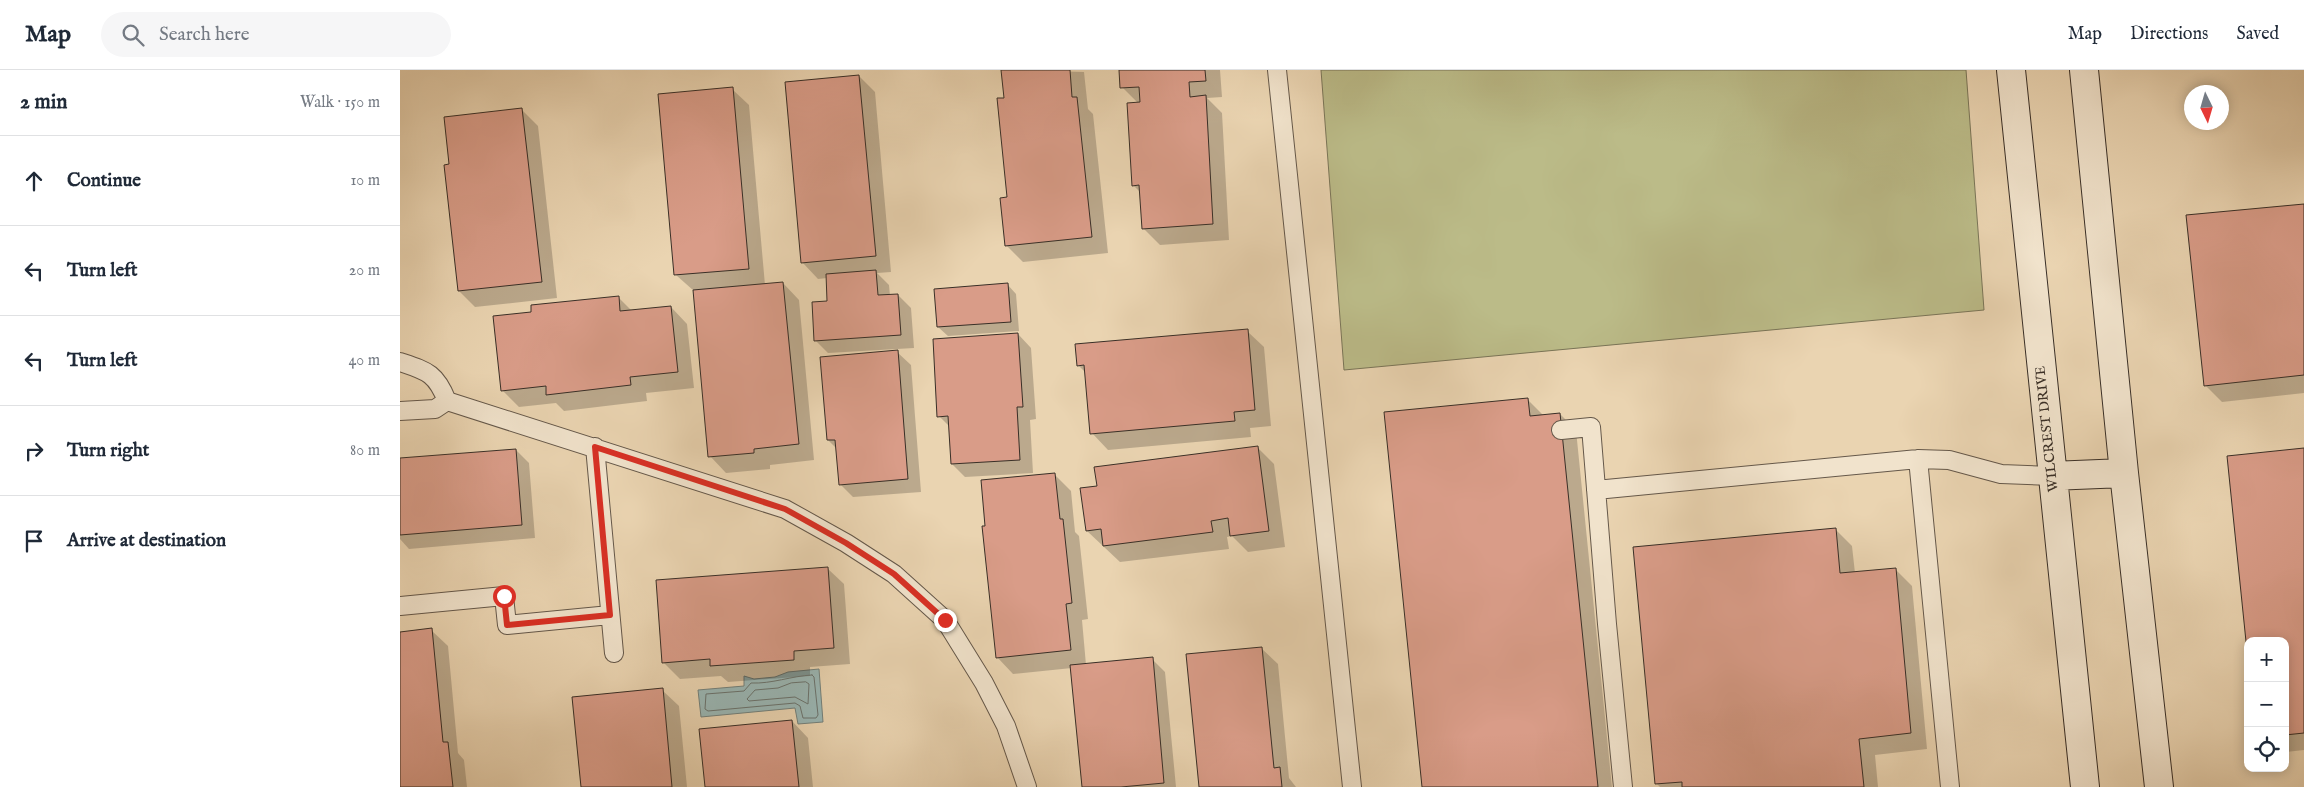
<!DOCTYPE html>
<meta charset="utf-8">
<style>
:root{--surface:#fff;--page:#f6f6f7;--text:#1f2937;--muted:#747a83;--line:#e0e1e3}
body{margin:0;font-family:"IM FELL English",serif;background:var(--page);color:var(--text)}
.controls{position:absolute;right:15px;bottom:15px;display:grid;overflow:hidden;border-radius:10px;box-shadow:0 2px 12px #0003}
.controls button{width:45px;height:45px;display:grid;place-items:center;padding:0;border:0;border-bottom:1px solid var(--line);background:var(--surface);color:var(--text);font:25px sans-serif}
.compass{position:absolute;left:1784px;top:15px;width:45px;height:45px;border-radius:50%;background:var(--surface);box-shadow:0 2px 12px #0003;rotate:175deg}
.stop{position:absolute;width:15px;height:15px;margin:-11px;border:4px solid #d93025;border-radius:50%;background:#fff}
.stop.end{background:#d93025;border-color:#fff;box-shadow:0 1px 5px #0008}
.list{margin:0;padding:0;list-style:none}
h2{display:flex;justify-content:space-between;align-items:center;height:65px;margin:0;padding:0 20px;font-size:21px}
h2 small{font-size:16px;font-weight:400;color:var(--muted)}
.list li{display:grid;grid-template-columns:32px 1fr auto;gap:15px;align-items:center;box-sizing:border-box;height:90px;padding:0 20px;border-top:1px solid var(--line)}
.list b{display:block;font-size:19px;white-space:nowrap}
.list em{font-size:16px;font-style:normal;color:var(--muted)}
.icon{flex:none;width:28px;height:28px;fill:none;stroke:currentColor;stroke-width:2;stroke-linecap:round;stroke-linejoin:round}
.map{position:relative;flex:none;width:1904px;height:717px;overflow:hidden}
header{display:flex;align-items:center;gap:30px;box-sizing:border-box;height:70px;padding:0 25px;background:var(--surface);border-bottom:1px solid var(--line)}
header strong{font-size:24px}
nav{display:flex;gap:28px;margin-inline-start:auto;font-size:18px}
.search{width:350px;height:45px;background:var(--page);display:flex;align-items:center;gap:12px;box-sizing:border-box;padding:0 18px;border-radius:28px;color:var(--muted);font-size:19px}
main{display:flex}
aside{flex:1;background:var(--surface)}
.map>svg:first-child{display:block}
</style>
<header>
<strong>Map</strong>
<div class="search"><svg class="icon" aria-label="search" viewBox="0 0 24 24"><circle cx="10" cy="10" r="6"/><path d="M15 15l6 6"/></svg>Search here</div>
<nav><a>Map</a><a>Directions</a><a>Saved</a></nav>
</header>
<main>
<aside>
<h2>2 min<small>Walk · 150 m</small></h2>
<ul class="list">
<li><svg class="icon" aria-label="ahead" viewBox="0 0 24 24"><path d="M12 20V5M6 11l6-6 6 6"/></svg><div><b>Continue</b></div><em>10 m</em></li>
<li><svg class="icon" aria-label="left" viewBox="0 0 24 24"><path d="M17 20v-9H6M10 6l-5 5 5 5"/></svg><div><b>Turn left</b></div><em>20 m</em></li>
<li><svg class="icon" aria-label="left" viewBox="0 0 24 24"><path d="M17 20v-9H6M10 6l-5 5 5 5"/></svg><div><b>Turn left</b></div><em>40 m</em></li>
<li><svg class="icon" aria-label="right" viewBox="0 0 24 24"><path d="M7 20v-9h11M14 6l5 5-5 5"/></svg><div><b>Turn right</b></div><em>80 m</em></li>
<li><svg class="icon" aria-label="arrive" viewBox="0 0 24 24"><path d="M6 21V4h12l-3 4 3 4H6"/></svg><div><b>Arrive at destination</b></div></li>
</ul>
</aside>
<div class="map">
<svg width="1904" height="717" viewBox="0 0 1904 717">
<rect width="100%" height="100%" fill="#ead4b1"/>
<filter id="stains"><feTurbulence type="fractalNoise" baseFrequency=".004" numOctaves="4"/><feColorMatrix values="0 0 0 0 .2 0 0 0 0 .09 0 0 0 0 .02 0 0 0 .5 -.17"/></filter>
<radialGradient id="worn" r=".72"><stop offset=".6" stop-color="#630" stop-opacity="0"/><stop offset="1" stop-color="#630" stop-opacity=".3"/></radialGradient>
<!-- green -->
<path fill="#bb8" stroke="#7a7558" d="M 921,0 L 1566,0 L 1584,240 L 944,300 Z"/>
<!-- water -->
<path fill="#9ab7b5" stroke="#73817c" d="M 419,599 L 423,652 L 398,654 L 395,638 L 301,647 L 298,620 L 344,616 L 344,606 L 354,609 L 375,607 L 388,602 Z"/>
<!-- shadow -->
<path fill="#0003" d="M 602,0 L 684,2 L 688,39 L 693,44 L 708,183 L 623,192 L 606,175 L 608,128 L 605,29 Z
M 721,0 L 820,0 L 822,27 L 807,28 L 822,43 L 829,170 L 760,175 L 743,158 L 741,123 L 733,115 L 738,33 L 722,17 Z
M 459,6 L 475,22 L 491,202 L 477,203 L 489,215 L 490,226 L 498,225 L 511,238 L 514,278 L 428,283 L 415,270 L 429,232 L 427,208 L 418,209 L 402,192 Z
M 332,19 L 349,35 L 365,215 L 383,213 L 399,230 L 414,390 L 370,395 L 370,399 L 326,403 L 310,386 L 294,221 L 276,205 Z
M 122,40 L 138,56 L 157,228 L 75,237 L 59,221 L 51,95 Z
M 1904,135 L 1904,323 L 1822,332 L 1805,315 Z
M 607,214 L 616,224 L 619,261 L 548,266 L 538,257 Z
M 218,227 L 232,241 L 271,237 L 287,254 L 294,318 L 246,323 L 247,331 L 164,341 L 156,333 L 119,337 L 102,320 L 133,243 Z
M 847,261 L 864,277 L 871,356 L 850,358 L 851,367 L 708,380 L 692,363 L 686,303 L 678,295 Z
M 618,264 L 631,278 L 636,349 L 630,350 L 633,403 L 565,407 L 552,394 L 550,357 L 539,346 Z
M 497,282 L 511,295 L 521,422 L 453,427 L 440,414 L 437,379 L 428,370 Z
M 1127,329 L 1144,346 L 1160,344 L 1176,360 L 1212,717 L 1024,717 Z
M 857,377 L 874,394 L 885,477 L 848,482 L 832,466 L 827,467 L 829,479 L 720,492 L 687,461 Z
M 116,380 L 129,393 L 135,468 L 9,479 L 0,469 L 0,389 Z
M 1904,380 L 1904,680 L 1885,682 L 1885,571 L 1829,387 Z
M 654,404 L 671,421 L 675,462 L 679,466 L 688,549 L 682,550 L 686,595 L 752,589 L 765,602 L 776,717 L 683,717 L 672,598 L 613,604 L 597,587 Z
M 1436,460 L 1452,476 L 1455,503 L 1495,499 L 1512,516 L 1527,679 L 1475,685 L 1478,717 L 1260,717 L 1256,713 Z
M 427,498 L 444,514 L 450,594 L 410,597 L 410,606 L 328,612 L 321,606 L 280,609 L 263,592 Z
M 31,560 L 48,576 L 58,683 L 64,690 L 67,717 L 0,717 L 0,563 Z
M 861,578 L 878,594 L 889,708 L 896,717 L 800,717 Z
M 262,620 L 279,636 L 287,717 L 182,717 Z
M 392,651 L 408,668 L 413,717 L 306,717 Z"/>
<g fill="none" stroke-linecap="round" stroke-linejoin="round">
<!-- shore -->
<path stroke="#6a736e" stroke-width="1" d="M 412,605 L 414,607 L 418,645 L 416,648 L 403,648 L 400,636 L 395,633 L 308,641 L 305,639 L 306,624 L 344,621 L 351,613 C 372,614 391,606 412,605 Z
M 406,612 L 409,614 L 408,634 L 395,627 L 349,631 L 347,629 L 355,620 L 378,618 L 391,613 Z"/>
</g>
<!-- building -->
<path fill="#d99c88" stroke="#392f27" d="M 601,0 L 670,0 L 672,27 L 677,27 L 692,167 L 605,176 L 600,128 L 607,127 L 597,28 L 604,28 Z
M 719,0 L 805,0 L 806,11 L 789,12 L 790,27 L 806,25 L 813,154 L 742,159 L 739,115 L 732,116 L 727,33 L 740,32 L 739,17 L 720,18 Z
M 459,5 L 476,186 L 401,193 L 385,12 Z
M 333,17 L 349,199 L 274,205 L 258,24 Z
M 122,38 L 142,212 L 58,221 L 44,95 L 49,94 L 44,47 Z
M 1904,134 L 1904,305 L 1804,316 L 1786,145 Z
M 476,200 L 478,225 L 498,224 L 501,265 L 414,271 L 412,232 L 427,231 L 426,204 Z
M 383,212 L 399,374 L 354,379 L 354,383 L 308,387 L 293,220 Z
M 608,213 L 611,252 L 537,257 L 534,219 Z
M 219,226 L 220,241 L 271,236 L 278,302 L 230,307 L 231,315 L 146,325 L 146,316 L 101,321 L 93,246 L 131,242 L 131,235 Z
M 848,259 L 855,340 L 834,342 L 835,351 L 690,364 L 684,295 L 677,296 L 675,274 Z
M 618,263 L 623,337 L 617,337 L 620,390 L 551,394 L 548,346 L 537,347 L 533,269 Z
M 498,280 L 508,409 L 439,415 L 435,370 L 427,370 L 420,287 Z
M 1128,328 L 1130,346 L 1160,343 L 1198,717 L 1022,717 L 984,342 Z
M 858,376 L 869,461 L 830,466 L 828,448 L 811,451 L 813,462 L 703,476 L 701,459 L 686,461 L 680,418 L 697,416 L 694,397 Z
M 1904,378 L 1904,663 L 1885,665 L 1885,571 L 1848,571 L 1848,591 L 1827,386 Z
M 116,379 L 122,455 L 0,465 L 0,388 Z
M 655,403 L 660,449 L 663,449 L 672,533 L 666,534 L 671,580 L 596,588 L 582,456 L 585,456 L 581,410 Z
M 1436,458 L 1440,503 L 1496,498 L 1511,663 L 1459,669 L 1464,717 L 1282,717 L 1282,712 L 1255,714 L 1233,477 Z
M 428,497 L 434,578 L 394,581 L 394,590 L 310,596 L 310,589 L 262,593 L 256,510 Z
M 32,558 L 43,672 L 48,672 L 53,717 L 0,717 L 0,562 Z
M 862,577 L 874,698 L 880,697 L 882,717 L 799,717 L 786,584 Z
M 753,587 L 764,713 L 721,717 L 682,717 L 670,595 Z
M 263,618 L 272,717 L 181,717 L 172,627 Z
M 392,650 L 399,717 L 305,717 L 299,659 Z"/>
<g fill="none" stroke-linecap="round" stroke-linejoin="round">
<!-- service casing -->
<g stroke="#65584a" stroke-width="20">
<path id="service" d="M 877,0 L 952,717
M 0,292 C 27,301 36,303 47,331 L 35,339 L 0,341
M 47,331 L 385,439 L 446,473 L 494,504 L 545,550 L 584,613 L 606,656 L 627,717
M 1161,360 L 1191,357 L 1207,554 L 1223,717
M 195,377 L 214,583
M 1518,389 L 1550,717
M 1196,420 L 1518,389 L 1549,390 L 1601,404 L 1651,406
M 0,536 L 104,526 L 107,555 L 210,545"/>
</g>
<!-- secondary casing -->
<g stroke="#392f27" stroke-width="30">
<path id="secondary" d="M 1611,0 L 1685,717
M 1684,0 L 1724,403 L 1759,717
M 1651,406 L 1724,403"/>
</g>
<!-- service -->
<use href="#service" stroke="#f1e3cc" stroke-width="18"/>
<!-- secondary -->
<use href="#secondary" stroke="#f1e3cc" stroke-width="28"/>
</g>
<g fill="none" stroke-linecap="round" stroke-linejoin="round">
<!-- route -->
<path stroke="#d93025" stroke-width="6" d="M 104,526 L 107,555 L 210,545 L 195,377 L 385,439 L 446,473 L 494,504 L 545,550"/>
</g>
<g text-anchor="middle" stroke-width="4" stroke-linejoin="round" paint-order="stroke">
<!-- street labels -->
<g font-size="14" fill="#392f27" stroke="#f1e3cc">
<text transform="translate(1646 359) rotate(-96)" y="5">WILCREST DRIVE</text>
</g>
</g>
<rect width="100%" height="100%" filter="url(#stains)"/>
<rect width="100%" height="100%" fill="url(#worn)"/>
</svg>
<div class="controls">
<button>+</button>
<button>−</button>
<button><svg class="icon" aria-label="locate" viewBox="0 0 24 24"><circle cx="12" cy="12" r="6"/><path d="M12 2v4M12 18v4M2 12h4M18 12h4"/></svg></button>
</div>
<svg class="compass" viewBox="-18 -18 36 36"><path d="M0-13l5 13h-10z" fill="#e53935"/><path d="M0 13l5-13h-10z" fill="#747a83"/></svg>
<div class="stop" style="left:104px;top:526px"></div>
<div class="stop end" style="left:545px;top:550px"></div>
</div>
</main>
